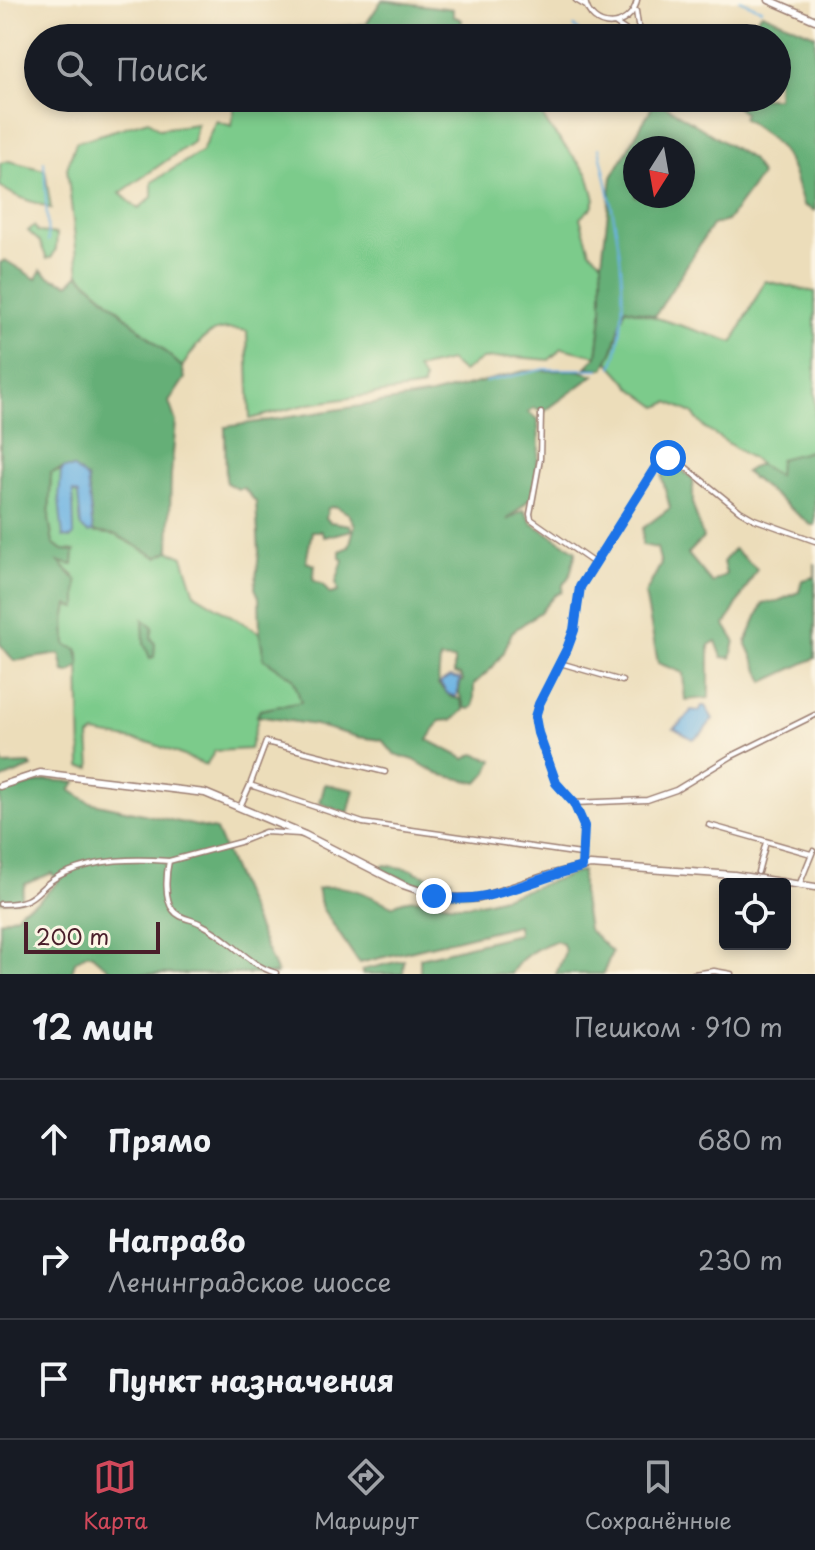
<!DOCTYPE html>
<html lang="ru">
<meta charset="utf-8">
<style>
:root{--surface:#171b24;--page:#242831;--text:#f1f3f6;--muted:#9ea1a6;--line:#363941;--accent:#d1495b}
body{margin:0;font-family:"Playpen Sans",sans-serif;background:var(--page);color:var(--text)}
.controls{position:absolute;right:24px;bottom:24px;display:grid;overflow:hidden;border-radius:8px;box-shadow:0 4px 12px #0003}
.controls button{width:72px;height:72px;display:grid;place-items:center;padding:0;border:0;border-bottom:2px solid var(--line);background:var(--surface);color:var(--text);font:40px sans-serif}
.compass{position:absolute;left:623px;top:136px;width:72px;height:72px;border-radius:50%;background:var(--surface);box-shadow:0 4px 12px #0003;rotate:191deg}
.scale{position:absolute;left:24px;bottom:20px;width:136px;box-sizing:border-box;padding-left:8px;border:4px solid #4a1f2b;border-top:0;font-size:22px;line-height:28px;white-space:nowrap;color:#4a1f2b;-webkit-text-stroke:6px #fcf5e5;paint-order:stroke}
.stop{position:absolute;width:24px;height:24px;margin:-18px;border:6px solid #1a73e8;border-radius:50%;background:#fff}
.stop.end{background:#1a73e8;border-color:#fff;box-shadow:0 2px 8px #0008}
.list{margin:0;padding:0;list-style:none}
h2{display:flex;justify-content:space-between;align-items:center;height:104px;margin:0;padding:0 32px;font-size:34px}
h2 small{font-size:26px;font-weight:400;color:var(--muted)}
.list li{display:grid;grid-template-columns:52px 1fr auto;gap:24px;align-items:center;box-sizing:border-box;height:120px;padding:0 32px;border-top:2px solid var(--line)}
.list b{display:block;font-size:30px;white-space:nowrap}
.list p{margin:0;font-size:26px;white-space:nowrap;color:var(--muted)}
.list em{font-size:26px;font-style:normal;color:var(--muted)}
.icon{flex:none;width:44px;height:44px;fill:none;stroke:currentColor;stroke-width:2;stroke-linecap:round;stroke-linejoin:round}
.map{position:relative;flex:none;width:815px;height:974px;overflow:hidden}
.search{position:absolute;background:var(--surface);box-shadow:0 4px 12px #0003;left:24px;right:24px;top:24px;height:88px;display:flex;align-items:center;gap:20px;box-sizing:border-box;padding:0 28px;border-radius:44px;color:var(--muted);font-size:30px}
.sheet{height:464px;background:var(--surface)}
nav{display:flex;justify-content:space-around;align-items:center;box-sizing:border-box;height:112px;border-top:2px solid var(--line);background:var(--surface);font-size:22px;color:var(--muted)}
nav a{display:grid;justify-items:center;gap:4px}
nav .on{color:var(--accent)}
.map>svg:first-child{display:block}
</style>
<div class="map">
<svg width="815" height="974" viewBox="0 0 815 974">
<rect width="100%" height="100%" fill="#fcf5e5"/>
<filter id="ink" filterUnits="userSpaceOnUse"><feTurbulence type="fractalNoise" baseFrequency=".0125" numOctaves="2"/><feDisplacementMap in="SourceGraphic" scale="16" xChannelSelector="R" yChannelSelector="G"/><feConvolveMatrix kernelMatrix="1 2 1 2 8 2 1 2 1" color-interpolation-filters="sRGB"/></filter>
<filter id="wash" filterUnits="userSpaceOnUse"><feTurbulence type="fractalNoise" baseFrequency=".006" numOctaves="4" result="noise"/><feDisplacementMap in="SourceGraphic" scale="32" xChannelSelector="R" yChannelSelector="G"/><feGaussianBlur stdDeviation="1.8" result="paint"/><feColorMatrix in="noise" values="0 0 0 0 0 0 0 0 0 0 0 0 0 0 0 0 0 1.4 0 .05"/><feComposite in="paint" operator="in"/></filter>
<g filter="url(#wash)">
<rect width="100%" height="100%" fill="#ecddba"/>
<!-- green -->
<path fill="#7ccb8b" stroke="#63755b" stroke-width="2" d="M 261,98 L 532,98 L 549,127 L 588,174 L 595,199 L 592,207 L 580,218 L 590,251 L 602,261 L 602,315 L 597,356 L 562,348 L 549,360 L 515,357 L 482,359 L 463,372 L 450,361 L 417,369 L 424,380 L 423,387 L 309,404 L 250,419 L 247,331 C 208,324 203,337 182,367 L 79,274 L 67,168 L 76,142 L 148,120 L 159,129 L 197,124 L 193,142 L 120,193 L 138,209 L 152,197 L 152,182 L 202,151 L 216,121 L 232,126 L 234,107 L 260,107 Z
M 9,161 L 45,170 L 51,209 C 34,201 16,199 0,186 L 0,163 Z
M 34,226 L 38,232 L 57,234 L 56,249 L 52,257 L 47,259 L 40,242 L 28,231 Z
M 765,281 L 815,292 L 815,450 L 805,452 L 778,476 L 705,428 L 692,413 L 669,402 L 658,407 L 633,389 L 607,360 L 614,348 L 625,308 L 733,342 Z
M 74,468 L 93,532 L 116,535 L 157,557 L 169,551 L 183,557 L 195,594 L 260,633 L 264,659 L 293,678 L 302,703 L 260,710 L 250,749 L 215,751 L 206,765 L 151,743 L 94,733 L 89,737 L 91,768 L 81,767 L 79,653 L 77,649 L 66,646 L 65,620 L 68,605 L 76,608 L 74,576 L 57,561 L 74,551 L 62,550 L 53,543 L 49,519 L 51,473 Z"/>
<!-- forest -->
<path fill="#65af77" stroke="#586751" stroke-width="2" fill-rule="evenodd" d="M 382,0 L 453,9 L 453,16 L 462,20 L 461,38 L 219,38 L 366,24 Z
M 762,13 L 815,35 L 815,211 L 803,205 C 788,154 787,148 742,118 L 744,113 L 726,98 L 777,98 L 777,38 L 738,38 Z
M 656,100 L 751,159 L 761,175 L 727,221 L 712,225 L 655,316 L 625,308 L 614,348 L 604,369 L 586,367 L 597,356 L 602,315 L 602,261 L 612,177 ZM 635,148 L 683,148 L 683,196 L 635,196 Z
M 5,260 L 36,279 L 41,270 L 50,277 L 69,284 L 79,274 L 182,367 L 185,378 L 169,402 L 176,422 L 171,475 L 169,551 L 157,557 L 116,535 L 93,532 L 87,478 L 64,468 L 51,473 L 49,519 L 53,543 L 62,550 L 74,551 L 73,565 L 59,562 L 77,581 L 77,608 L 68,605 L 65,620 L 66,645 L 77,649 L 80,665 L 70,673 L 64,672 L 60,654 L 14,661 L 0,644 L 0,263 Z
M 578,370 L 594,375 L 545,411 L 534,408 L 528,412 L 538,419 L 539,447 L 534,495 L 507,520 L 524,510 L 533,524 L 576,551 L 570,575 L 563,585 L 562,592 L 555,595 L 540,612 L 512,632 L 504,652 L 492,668 L 474,684 L 474,706 L 470,709 L 465,708 L 459,693 L 460,683 L 463,680 L 460,675 L 454,674 L 454,660 L 440,659 L 438,684 L 451,697 L 460,699 L 464,710 L 453,720 L 440,721 L 428,740 L 465,759 L 474,754 L 493,760 L 488,772 L 478,783 L 438,774 L 414,760 L 394,754 L 382,740 L 358,737 L 315,725 L 257,716 L 260,710 L 301,702 L 293,678 L 264,659 L 260,633 L 259,597 L 255,588 L 259,552 L 256,502 L 244,488 L 238,489 L 226,483 L 225,427 L 431,395 L 524,371 ZM 335,506 L 349,514 L 355,525 L 349,547 L 340,551 L 340,558 L 343,560 L 336,582 L 338,592 L 330,594 L 323,585 L 313,580 L 315,565 L 306,562 L 312,531 L 321,531 L 324,537 L 352,530 L 350,525 L 330,522 L 326,518 L 328,508 Z
M 815,450 L 815,525 L 811,525 L 745,472 L 758,464 L 778,476 L 779,459 Z
M 676,465 L 693,479 L 693,505 L 703,538 L 688,554 L 712,583 L 726,574 L 723,562 L 734,549 L 757,569 L 725,625 L 735,641 L 731,658 L 722,657 L 716,641 L 709,645 L 709,698 L 685,700 L 683,673 L 658,663 L 645,594 L 661,564 L 657,548 L 642,545 L 643,528 L 670,508 L 662,477 L 665,468 Z
M 815,563 L 815,658 L 764,682 L 746,642 L 763,603 L 778,601 L 799,592 L 802,580 L 815,577 Z
M 143,619 L 153,627 L 151,637 L 155,644 L 154,657 L 150,658 L 144,643 Z
M 0,756 L 3,765 L 30,764 L 32,767 L 0,780 Z
M 47,780 L 76,782 L 70,790 L 89,802 L 216,830 L 277,974 L 114,974 L 91,954 L 86,954 L 75,962 L 72,971 L 73,974 L 0,974 L 0,921 L 17,915 L 22,909 L 38,901 L 58,882 L 52,873 L 25,884 L 20,900 L 0,902 L 0,793 Z
M 325,784 L 354,790 L 348,814 L 320,803 Z
M 385,865 L 415,870 L 415,872 L 438,880 L 439,877 L 451,879 L 450,885 L 482,889 C 456,904 405,881 379,868 Z
M 582,871 L 582,893 L 588,929 L 612,952 L 603,974 L 556,974 L 565,952 L 563,944 L 556,941 C 537,947 520,957 511,974 L 420,974 L 420,958 L 518,934 L 517,925 L 359,963 L 322,908 L 317,889 C 344,881 368,895 392,906 C 418,889 445,910 475,904 C 511,897 547,882 582,871 Z
M 404,960 L 403,974 L 362,974 L 362,970 Z"/>
<!-- water -->
<path fill="#6bb2e2" stroke="#5a6886" stroke-width="2" d="M 64,468 L 74,468 L 87,479 L 93,532 L 88,533 L 81,527 L 78,494 L 73,492 L 74,535 L 71,538 L 63,537 L 59,499 L 61,472 Z
M 450,677 L 460,679 L 456,697 L 448,694 L 440,683 Z
M 702,706 L 705,706 L 713,719 L 702,733 L 693,739 L 674,728 L 687,717 L 691,710 L 699,711 Z"/>
<g fill="none" stroke-linecap="round" stroke-linejoin="round">
<!-- stream -->
<path stroke="#6bb2e2" stroke-width="2" d="M 739,0 L 761,9
M 574,26 L 585,38
M 599,148 C 614,213 636,303 612,367
M 44,161 L 48,241
M 485,382 L 545,369 L 599,369"/>
</g>
</g>
<g filter="url(#ink)">
<g fill="none" stroke-linecap="round" stroke-linejoin="round">
<!-- street casing -->
<g stroke="#9b7e72" stroke-width="7">
<path id="street" d="M 576,0 L 586,6
M 585,0 C 590,32 631,31 637,0
M 636,11 L 638,25 L 646,38
M 616,24 L 637,38
M 541,413 L 540,459 L 530,514 L 531,519 L 594,563
M 560,663 L 622,681
M 250,785 L 266,742 L 385,772
M 574,803 L 647,800 L 676,790 L 732,756 L 815,715
M 240,807 L 250,785 L 363,823 L 581,854
M 709,825 L 811,854
M 582,866 L 584,826 L 574,803 L 556,783 L 538,733 L 535,717 L 539,704 L 567,649 L 574,630 L 580,587 L 657,465 L 668,458 L 678,461 L 740,511 L 754,519 L 815,541
M 758,872 L 766,842
M 800,883 L 813,851
M 0,904 C 43,904 32,887 65,873 C 98,859 133,858 169,861
M 276,973 C 246,964 229,937 201,924 C 193,919 179,919 173,910 C 164,899 166,874 169,861 L 240,842 L 265,832 L 300,834
M 694,974 L 714,971 L 731,974"/>
</g>
<!-- secondary casing -->
<g stroke="#9b7e72" stroke-width="9">
<path id="secondary" d="M 769,0 L 815,20
M 0,786 L 40,773 L 205,793 L 305,835 L 403,885 L 441,898 L 479,898 L 549,875 L 590,865 L 734,875 L 815,887"/>
</g>
<!-- street -->
<use href="#street" stroke="#fff" stroke-width="4"/>
<!-- secondary -->
<use href="#secondary" stroke="#fff" stroke-width="6"/>
</g>
</g>
<g fill="none" stroke-linecap="round" stroke-linejoin="round" filter="url(#ink)">
<!-- route -->
<path stroke="#1a73e8" stroke-width="10" d="M 434,896 C 484,908 534,878 582,867 L 584,826 L 574,803 L 556,783 L 538,733 L 535,717 L 539,704 L 567,649 L 574,630 L 580,587 L 657,465 L 668,458"/>
</g>
</svg>
<div class="controls">
<button><svg class="icon" aria-label="locate" viewBox="0 0 24 24"><circle cx="12" cy="12" r="6"/><path d="M12 2v4M12 18v4M2 12h4M18 12h4"/></svg></button>
</div>
<svg class="compass" viewBox="-18 -18 36 36"><path d="M0-13l5 13h-10z" fill="#e53935"/><path d="M0 13l5-13h-10z" fill="#9ea1a6"/></svg>
<div class="scale">200 m</div>
<div class="stop" style="left:668px;top:458px"></div>
<div class="stop end" style="left:434px;top:896px"></div>
<div class="search"><svg class="icon" aria-label="search" viewBox="0 0 24 24"><circle cx="10" cy="10" r="6"/><path d="M15 15l6 6"/></svg>Поиск</div>
</div>
<section class="sheet">
<h2>12 мин<small>Пешком · 910 m</small></h2>
<ul class="list">
<li><svg class="icon" aria-label="ahead" viewBox="0 0 24 24"><path d="M12 20V5M6 11l6-6 6 6"/></svg><div><b>Прямо</b></div><em>680 m</em></li>
<li><svg class="icon" aria-label="right" viewBox="0 0 24 24"><path d="M7 20v-9h11M14 6l5 5-5 5"/></svg><div><b>Направо</b><p>Ленинградское шоссе</p></div><em>230 m</em></li>
<li><svg class="icon" aria-label="arrive" viewBox="0 0 24 24"><path d="M6 21V4h12l-3 4 3 4H6"/></svg><div><b>Пункт назначения</b></div></li>
</ul>
</section>
<nav>
<a class="on"><svg class="icon" aria-label="map" viewBox="0 0 24 24"><path d="M3 6l6-2 6 2 6-2v14l-6 2-6-2-6 2zM9 4v14M15 6v14"/></svg>Карта</a>
<a><svg class="icon" aria-label="directions" viewBox="0 0 24 24"><path d="M12 3l9 9-9 9-9-9zM9 14v-3h6M13 9l2 2-2 2"/></svg>Маршрут</a>
<a><svg class="icon" aria-label="saved" viewBox="0 0 24 24"><path d="M7 4h10v16l-5-4-5 4z"/></svg>Сохранённые</a>
</nav>
